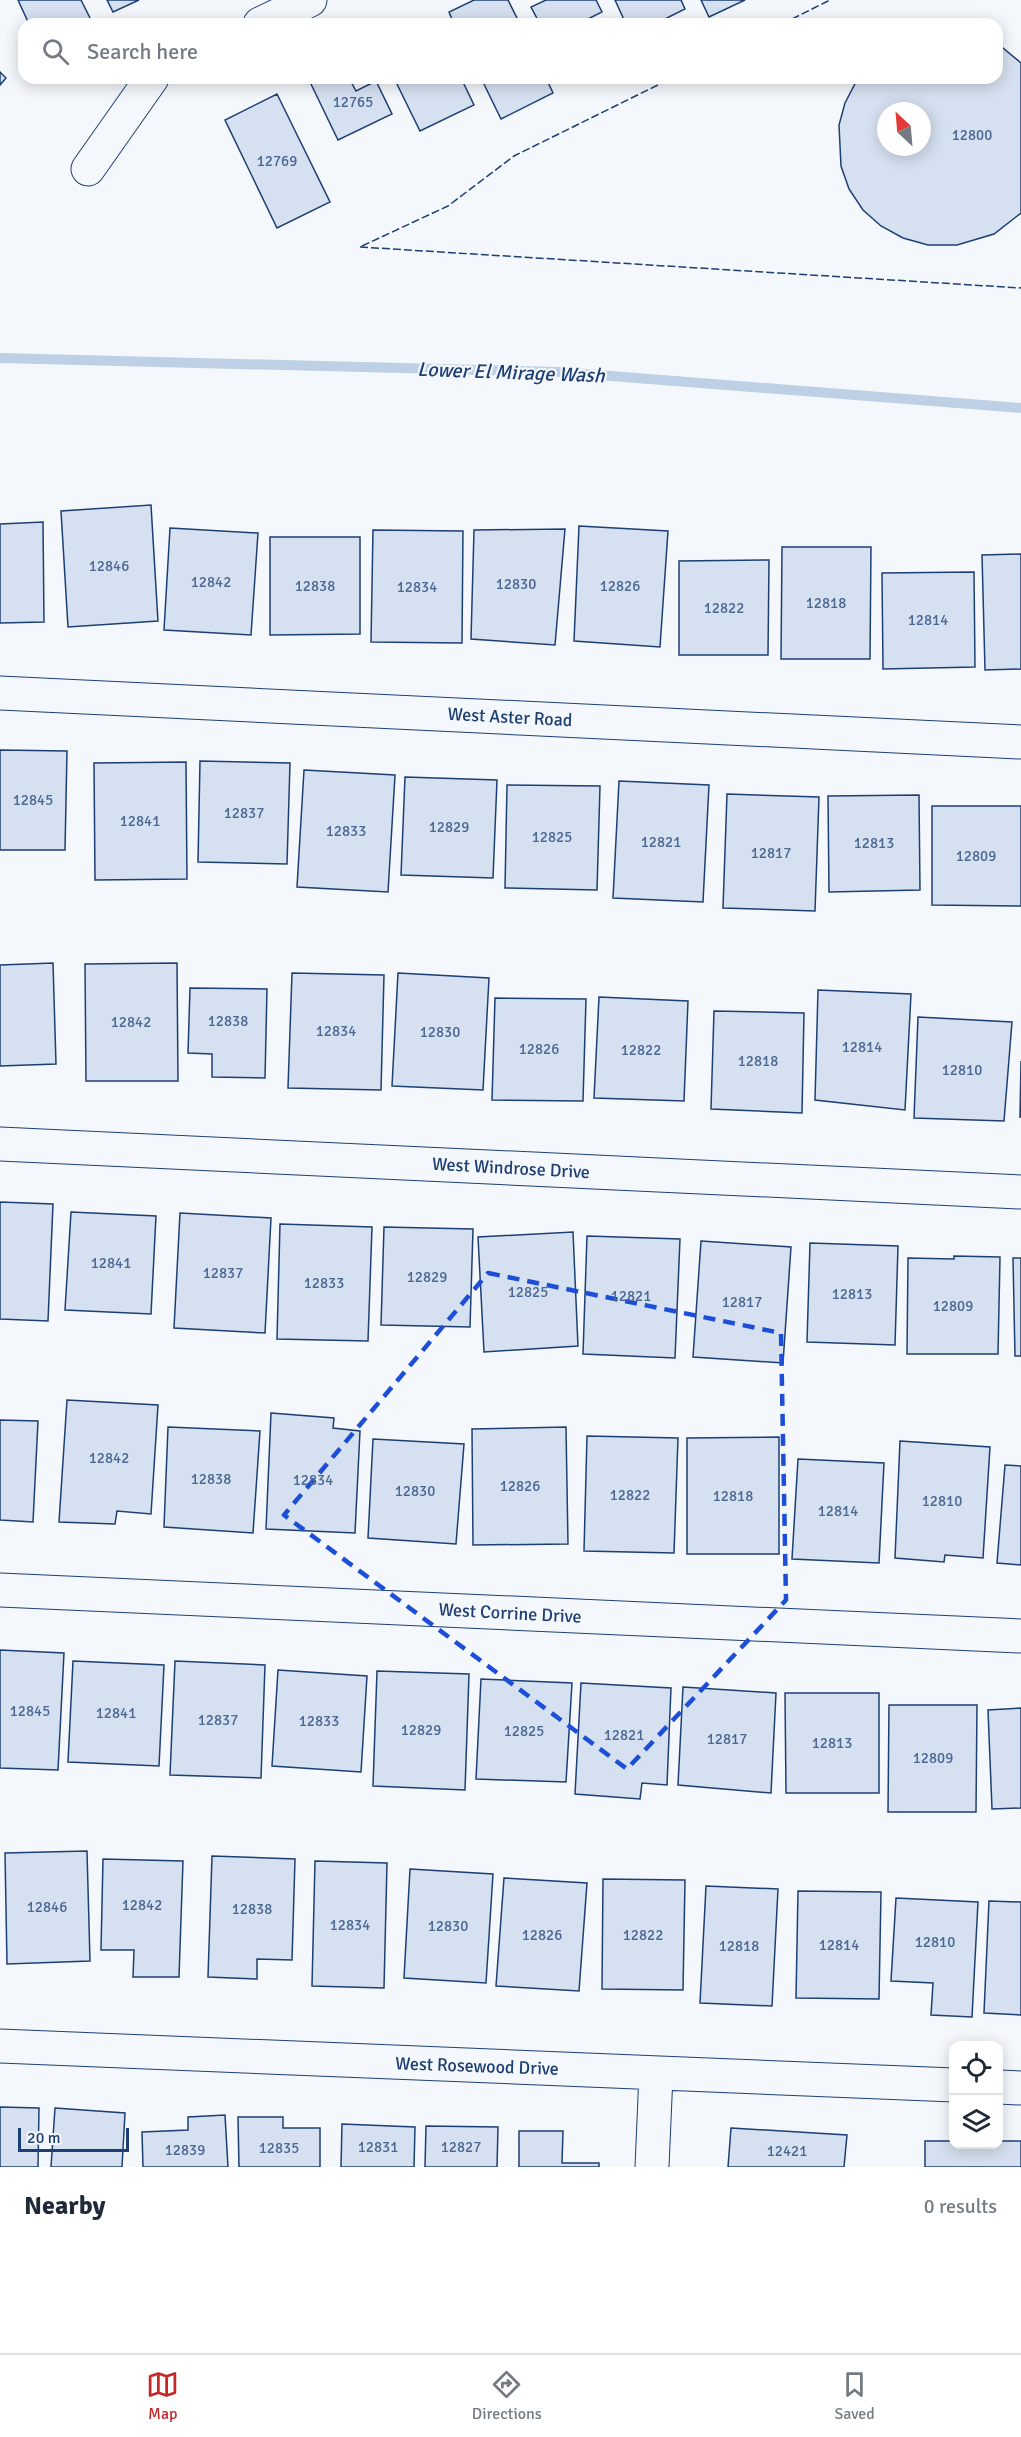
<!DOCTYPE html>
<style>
:root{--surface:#fff;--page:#f6f6f7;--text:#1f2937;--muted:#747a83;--line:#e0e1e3;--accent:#c62828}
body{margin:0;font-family:Signika,sans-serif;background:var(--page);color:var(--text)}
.controls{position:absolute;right:18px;bottom:18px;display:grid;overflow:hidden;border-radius:12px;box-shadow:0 3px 15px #0003}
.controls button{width:54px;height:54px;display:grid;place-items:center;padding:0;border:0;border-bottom:2px solid var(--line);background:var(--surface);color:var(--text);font:30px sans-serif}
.compass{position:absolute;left:877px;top:102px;width:54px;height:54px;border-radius:50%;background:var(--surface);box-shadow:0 3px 15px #0003;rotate:334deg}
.scale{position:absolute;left:18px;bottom:15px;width:111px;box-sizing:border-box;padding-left:6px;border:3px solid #1d3f73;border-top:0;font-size:16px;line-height:21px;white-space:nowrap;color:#1d3f73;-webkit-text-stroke:4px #f4f7fb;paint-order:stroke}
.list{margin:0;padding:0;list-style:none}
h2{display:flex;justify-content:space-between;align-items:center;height:78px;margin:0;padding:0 24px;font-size:26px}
h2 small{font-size:20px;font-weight:400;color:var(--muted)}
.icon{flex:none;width:33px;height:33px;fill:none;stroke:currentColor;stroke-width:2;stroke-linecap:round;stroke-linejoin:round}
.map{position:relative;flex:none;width:1021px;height:2167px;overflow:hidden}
.search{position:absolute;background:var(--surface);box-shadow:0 3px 15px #0003;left:18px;right:18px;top:18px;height:66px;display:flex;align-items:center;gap:15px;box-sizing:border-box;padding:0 21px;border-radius:18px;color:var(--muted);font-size:22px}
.sheet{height:186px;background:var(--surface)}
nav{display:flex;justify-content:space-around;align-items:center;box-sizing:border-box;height:84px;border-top:2px solid var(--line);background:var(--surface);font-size:16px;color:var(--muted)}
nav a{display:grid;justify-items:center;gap:3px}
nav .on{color:var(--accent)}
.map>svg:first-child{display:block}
</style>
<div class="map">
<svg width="1021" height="2167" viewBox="0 0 1021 2167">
<rect width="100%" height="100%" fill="#f4f7fb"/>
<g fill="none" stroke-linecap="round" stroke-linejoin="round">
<!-- stream -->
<path stroke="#bed0e5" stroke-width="10" d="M 0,358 L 560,372 L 1021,408"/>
</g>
<!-- building -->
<path fill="#d5e0f0" stroke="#1d3f73" stroke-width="1.5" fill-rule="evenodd" d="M 18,0 L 81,0 L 93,24 L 29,24 Z
M 107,0 L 139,0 L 113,12 Z
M 474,0 L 508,0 L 520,24 L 454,24 L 449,12 Z
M 546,0 L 596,0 L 602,12 L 578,24 L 540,24 L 531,7 Z
M 615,0 L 681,0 L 685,9 L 655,24 L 626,24 Z
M 701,0 L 745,0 L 709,17 Z
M 997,43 L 1021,63 L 1021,213 L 994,234 L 957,245 L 928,245 L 903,238 L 881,226 L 863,210 L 849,189 L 841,166 L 839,125 L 845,103 L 858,78 L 997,78 ZM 886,111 L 922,111 L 922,147 L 886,147 Z
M 0,72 L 6,78 L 0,85 Z
M 314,78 L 349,78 L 356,91 L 376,81 L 392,114 L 338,140 L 309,80 Z
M 394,78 L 461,78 L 474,105 L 420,131 Z
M 481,78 L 546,78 L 553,93 L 501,119 Z
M 277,94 L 330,202 L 277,228 L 225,120 Z
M 151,505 L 158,621 L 68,627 L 61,511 Z
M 43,522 L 44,622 L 0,623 L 0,524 Z
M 579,526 L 668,531 L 660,647 L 574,641 Z
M 170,528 L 258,533 L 251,635 L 164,630 Z
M 565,529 L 555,645 L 471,639 L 474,530 Z
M 373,530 L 463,531 L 462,643 L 371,642 Z
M 270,537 L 360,537 L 360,634 L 270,635 Z
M 782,547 L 871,547 L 870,659 L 781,659 Z
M 1021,554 L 1021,669 L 985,670 L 982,555 Z
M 769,560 L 768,655 L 679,655 L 679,561 Z
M 974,572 L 975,667 L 883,669 L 882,573 Z
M 0,750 L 67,751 L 65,850 L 0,850 Z
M 200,761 L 290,763 L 287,864 L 198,862 Z
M 186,762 L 187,879 L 95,880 L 94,763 Z
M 304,770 L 395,775 L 388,892 L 297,887 Z
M 405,777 L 497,780 L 493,878 L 401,875 Z
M 619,781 L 709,785 L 703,902 L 613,898 Z
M 507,785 L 600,786 L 597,890 L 505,888 Z
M 727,794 L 819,797 L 815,911 L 723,908 Z
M 919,795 L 920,890 L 829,892 L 828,796 Z
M 932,806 L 1021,806 L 1021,906 L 932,905 Z
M 53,963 L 56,1064 L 0,1066 L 0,965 Z
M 177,963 L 178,1081 L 86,1081 L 85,964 Z
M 292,973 L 384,975 L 381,1090 L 288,1088 Z
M 398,973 L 489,978 L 483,1090 L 392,1086 Z
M 190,988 L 267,989 L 265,1078 L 212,1077 L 212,1054 L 188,1053 Z
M 818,990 L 911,994 L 905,1110 L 815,1100 Z
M 599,997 L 688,1001 L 684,1101 L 594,1098 Z
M 495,998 L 586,999 L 583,1101 L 492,1100 Z
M 714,1011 L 804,1013 L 802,1113 L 711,1109 Z
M 918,1017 L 1012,1022 L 1004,1121 L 914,1118 Z
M 1021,1061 L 1021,1117 L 1020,1117 Z
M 0,1202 L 53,1204 L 48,1321 L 0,1319 Z
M 71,1212 L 156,1216 L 151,1314 L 65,1310 Z
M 180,1213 L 271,1218 L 265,1333 L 174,1328 Z
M 280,1224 L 372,1227 L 368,1341 L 277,1339 Z
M 384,1227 L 473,1229 L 470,1327 L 381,1325 Z
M 573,1232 L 578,1346 L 484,1352 L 478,1237 Z
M 587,1236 L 680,1239 L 675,1358 L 583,1354 Z
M 701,1241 L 791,1247 L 783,1363 L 693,1357 Z
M 810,1243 L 898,1246 L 895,1345 L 807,1342 Z
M 954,1256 L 1000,1257 L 998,1354 L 907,1354 L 908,1258 L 954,1259 Z
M 1013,1258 L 1021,1258 L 1021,1356 L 1015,1356 Z
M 67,1400 L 158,1405 L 151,1514 L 117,1511 L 115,1524 L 59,1522 Z
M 271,1413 L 334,1418 L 333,1428 L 360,1431 L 355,1533 L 266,1529 Z
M 0,1420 L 38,1421 L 33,1522 L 0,1520 Z
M 168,1427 L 260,1431 L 253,1533 L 164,1527 Z
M 566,1427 L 568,1544 L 473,1545 L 472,1429 Z
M 587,1436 L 678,1438 L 674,1553 L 584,1551 Z
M 779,1437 L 779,1554 L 687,1554 L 687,1438 Z
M 373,1439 L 464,1444 L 456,1544 L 368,1538 Z
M 900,1441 L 990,1447 L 983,1558 L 945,1555 L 944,1562 L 895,1558 Z
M 798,1459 L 884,1463 L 879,1563 L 792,1559 Z
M 1005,1465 L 1021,1466 L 1021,1565 L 997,1563 Z
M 0,1650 L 64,1653 L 58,1770 L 0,1768 Z
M 73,1661 L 164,1665 L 159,1766 L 68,1762 Z
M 175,1661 L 265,1665 L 261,1778 L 170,1775 Z
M 278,1670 L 367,1676 L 361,1772 L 272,1766 Z
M 377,1671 L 469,1674 L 465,1790 L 373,1786 Z
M 481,1679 L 572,1683 L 566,1782 L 476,1779 Z
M 581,1683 L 671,1688 L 667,1785 L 642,1783 L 640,1799 L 575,1794 Z
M 683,1687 L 776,1693 L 771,1793 L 678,1785 Z
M 785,1693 L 879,1693 L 879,1793 L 786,1793 Z
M 889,1705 L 977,1705 L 976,1812 L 888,1812 Z
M 1021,1708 L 1021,1808 L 992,1809 L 988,1710 Z
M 87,1851 L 90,1961 L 7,1964 L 5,1853 Z
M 212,1856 L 295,1859 L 292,1960 L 257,1959 L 257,1979 L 208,1977 Z
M 103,1859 L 183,1861 L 179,1977 L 133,1977 L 134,1950 L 101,1950 Z
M 315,1861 L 387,1863 L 384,1988 L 312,1986 Z
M 410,1869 L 493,1874 L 486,1983 L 404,1978 Z
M 504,1878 L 587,1883 L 579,1991 L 496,1986 Z
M 603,1879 L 685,1880 L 683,1990 L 602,1989 Z
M 706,1886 L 778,1889 L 772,2006 L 700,2003 Z
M 798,1891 L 881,1892 L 879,1999 L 796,1998 Z
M 896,1898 L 978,1902 L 972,2017 L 931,2015 L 933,1983 L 891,1981 Z
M 989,1901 L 1021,1902 L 1021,2015 L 984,2013 Z
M 0,2107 L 39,2108 L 38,2167 L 0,2167 Z
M 55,2108 L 125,2113 L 122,2167 L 51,2167 Z
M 225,2115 L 228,2167 L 143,2167 L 142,2132 L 188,2130 L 188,2117 Z
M 238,2117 L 283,2117 L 283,2128 L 320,2128 L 320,2167 L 239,2167 Z
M 342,2124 L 415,2127 L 414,2167 L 341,2167 Z
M 426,2126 L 498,2127 L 497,2167 L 425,2167 Z
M 731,2128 L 847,2135 L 844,2167 L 728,2167 Z
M 519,2131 L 563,2131 L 562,2163 L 599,2163 L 599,2167 L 519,2167 Z
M 925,2141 L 954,2141 L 954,2144 L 998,2144 L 998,2141 L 1021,2141 L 1021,2167 L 925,2167 Z"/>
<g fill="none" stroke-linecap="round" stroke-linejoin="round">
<!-- minor casing -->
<g stroke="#1d3f73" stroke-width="35">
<path id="minor" d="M 260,24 L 310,0
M 88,169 L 152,78
M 0,693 L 1021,742
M 0,1144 L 1021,1192
M 0,1590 L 1021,1636
M 0,2046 L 954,2085
M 998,2087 L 1021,2088
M 652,2167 L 656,2074"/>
</g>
<!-- minor -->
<use href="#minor" stroke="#f4f7fb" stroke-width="33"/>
<!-- fence -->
<path stroke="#1d3f73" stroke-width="1.5" stroke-dasharray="8 3" stroke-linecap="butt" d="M 782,24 L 830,0
M 362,246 L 448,206 L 514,156 L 672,78
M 360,247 L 1021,288"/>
</g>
<!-- marked area -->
<path fill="none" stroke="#1d4ed8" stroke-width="4.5" stroke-dasharray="12 8" stroke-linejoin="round" d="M 488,1273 L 781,1333 L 786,1600 L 627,1769 L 284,1515 Z"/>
<g text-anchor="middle" stroke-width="4.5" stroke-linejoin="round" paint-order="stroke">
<!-- number labels -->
<g font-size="15" fill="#4b6792">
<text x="353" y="107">12765</text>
<text x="972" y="140">12800</text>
<text x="277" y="166">12769</text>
<text x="109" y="571">12846</text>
<text x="211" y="587">12842</text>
<text x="516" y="589">12830</text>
<text x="315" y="591">12838</text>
<text x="620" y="591">12826</text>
<text x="417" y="592">12834</text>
<text x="826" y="608">12818</text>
<text x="724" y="613">12822</text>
<text x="928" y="625">12814</text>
<text x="33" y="805">12845</text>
<text x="244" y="818">12837</text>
<text x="140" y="826">12841</text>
<text x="449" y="832">12829</text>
<text x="346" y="836">12833</text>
<text x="552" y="842">12825</text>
<text x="661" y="847">12821</text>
<text x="874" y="848">12813</text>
<text x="771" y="858">12817</text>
<text x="976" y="861">12809</text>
<text x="228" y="1026">12838</text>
<text x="131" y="1027">12842</text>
<text x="336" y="1036">12834</text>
<text x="440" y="1037">12830</text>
<text x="862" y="1052">12814</text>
<text x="539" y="1054">12826</text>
<text x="641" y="1055">12822</text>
<text x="758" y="1066">12818</text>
<text x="962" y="1075">12810</text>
<text x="111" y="1268">12841</text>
<text x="223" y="1278">12837</text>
<text x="427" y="1282">12829</text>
<text x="324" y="1288">12833</text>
<text x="528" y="1297">12825</text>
<text x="852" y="1299">12813</text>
<text x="631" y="1301">12821</text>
<text x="742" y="1307">12817</text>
<text x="953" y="1311">12809</text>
<text x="109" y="1463">12842</text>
<text x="211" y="1484">12838</text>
<text x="313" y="1485">12834</text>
<text x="520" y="1491">12826</text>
<text x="415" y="1496">12830</text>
<text x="630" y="1500">12822</text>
<text x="733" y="1501">12818</text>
<text x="942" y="1506">12810</text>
<text x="838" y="1516">12814</text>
<text x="30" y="1716">12845</text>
<text x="116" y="1718">12841</text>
<text x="218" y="1725">12837</text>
<text x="319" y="1726">12833</text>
<text x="421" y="1735">12829</text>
<text x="524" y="1736">12825</text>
<text x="624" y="1740">12821</text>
<text x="727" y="1744">12817</text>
<text x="832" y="1748">12813</text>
<text x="933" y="1763">12809</text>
<text x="142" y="1910">12842</text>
<text x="47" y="1912">12846</text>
<text x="252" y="1914">12838</text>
<text x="350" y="1930">12834</text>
<text x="448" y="1931">12830</text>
<text x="542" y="1940">12826</text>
<text x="643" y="1940">12822</text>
<text x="935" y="1947">12810</text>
<text x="839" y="1950">12814</text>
<text x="739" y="1951">12818</text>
<text x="378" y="2152">12831</text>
<text x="461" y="2152">12827</text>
<text x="279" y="2153">12835</text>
<text x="185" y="2155">12839</text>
<text x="787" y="2156">12421</text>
</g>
<!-- street labels -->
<g font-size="18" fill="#1d3f73" stroke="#f4f7fb">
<text transform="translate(510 717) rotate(3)" y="6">West Aster Road</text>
<text transform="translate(511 1168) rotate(3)" y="6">West Windrose Drive</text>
<text transform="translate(510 1613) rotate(3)" y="6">West Corrine Drive</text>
<text transform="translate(477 2066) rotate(2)" y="6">West Rosewood Drive</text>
</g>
<!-- water labels -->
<g font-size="20" font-style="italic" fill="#1d3f73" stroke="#f4f7fb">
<text transform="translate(511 372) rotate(2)" y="7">Lower El Mirage Wash</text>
</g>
</g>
</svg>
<div class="controls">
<button><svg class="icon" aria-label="locate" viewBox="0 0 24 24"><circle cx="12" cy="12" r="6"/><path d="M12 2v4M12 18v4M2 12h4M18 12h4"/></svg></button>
<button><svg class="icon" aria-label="layers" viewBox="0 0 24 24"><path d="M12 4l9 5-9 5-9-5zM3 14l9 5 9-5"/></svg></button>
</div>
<svg class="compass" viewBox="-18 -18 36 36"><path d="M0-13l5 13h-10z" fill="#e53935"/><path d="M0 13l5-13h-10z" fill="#747a83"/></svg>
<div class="scale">20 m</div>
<div class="search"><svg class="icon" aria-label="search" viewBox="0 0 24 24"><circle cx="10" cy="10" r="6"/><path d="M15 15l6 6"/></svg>Search here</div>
</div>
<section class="sheet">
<h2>Nearby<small>0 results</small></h2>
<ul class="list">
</ul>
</section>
<nav>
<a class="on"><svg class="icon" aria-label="map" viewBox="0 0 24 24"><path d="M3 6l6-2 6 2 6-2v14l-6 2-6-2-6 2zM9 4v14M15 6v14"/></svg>Map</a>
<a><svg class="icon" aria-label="directions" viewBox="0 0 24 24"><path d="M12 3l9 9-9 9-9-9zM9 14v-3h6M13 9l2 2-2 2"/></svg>Directions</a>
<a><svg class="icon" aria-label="saved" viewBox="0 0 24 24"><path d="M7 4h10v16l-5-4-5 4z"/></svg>Saved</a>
</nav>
